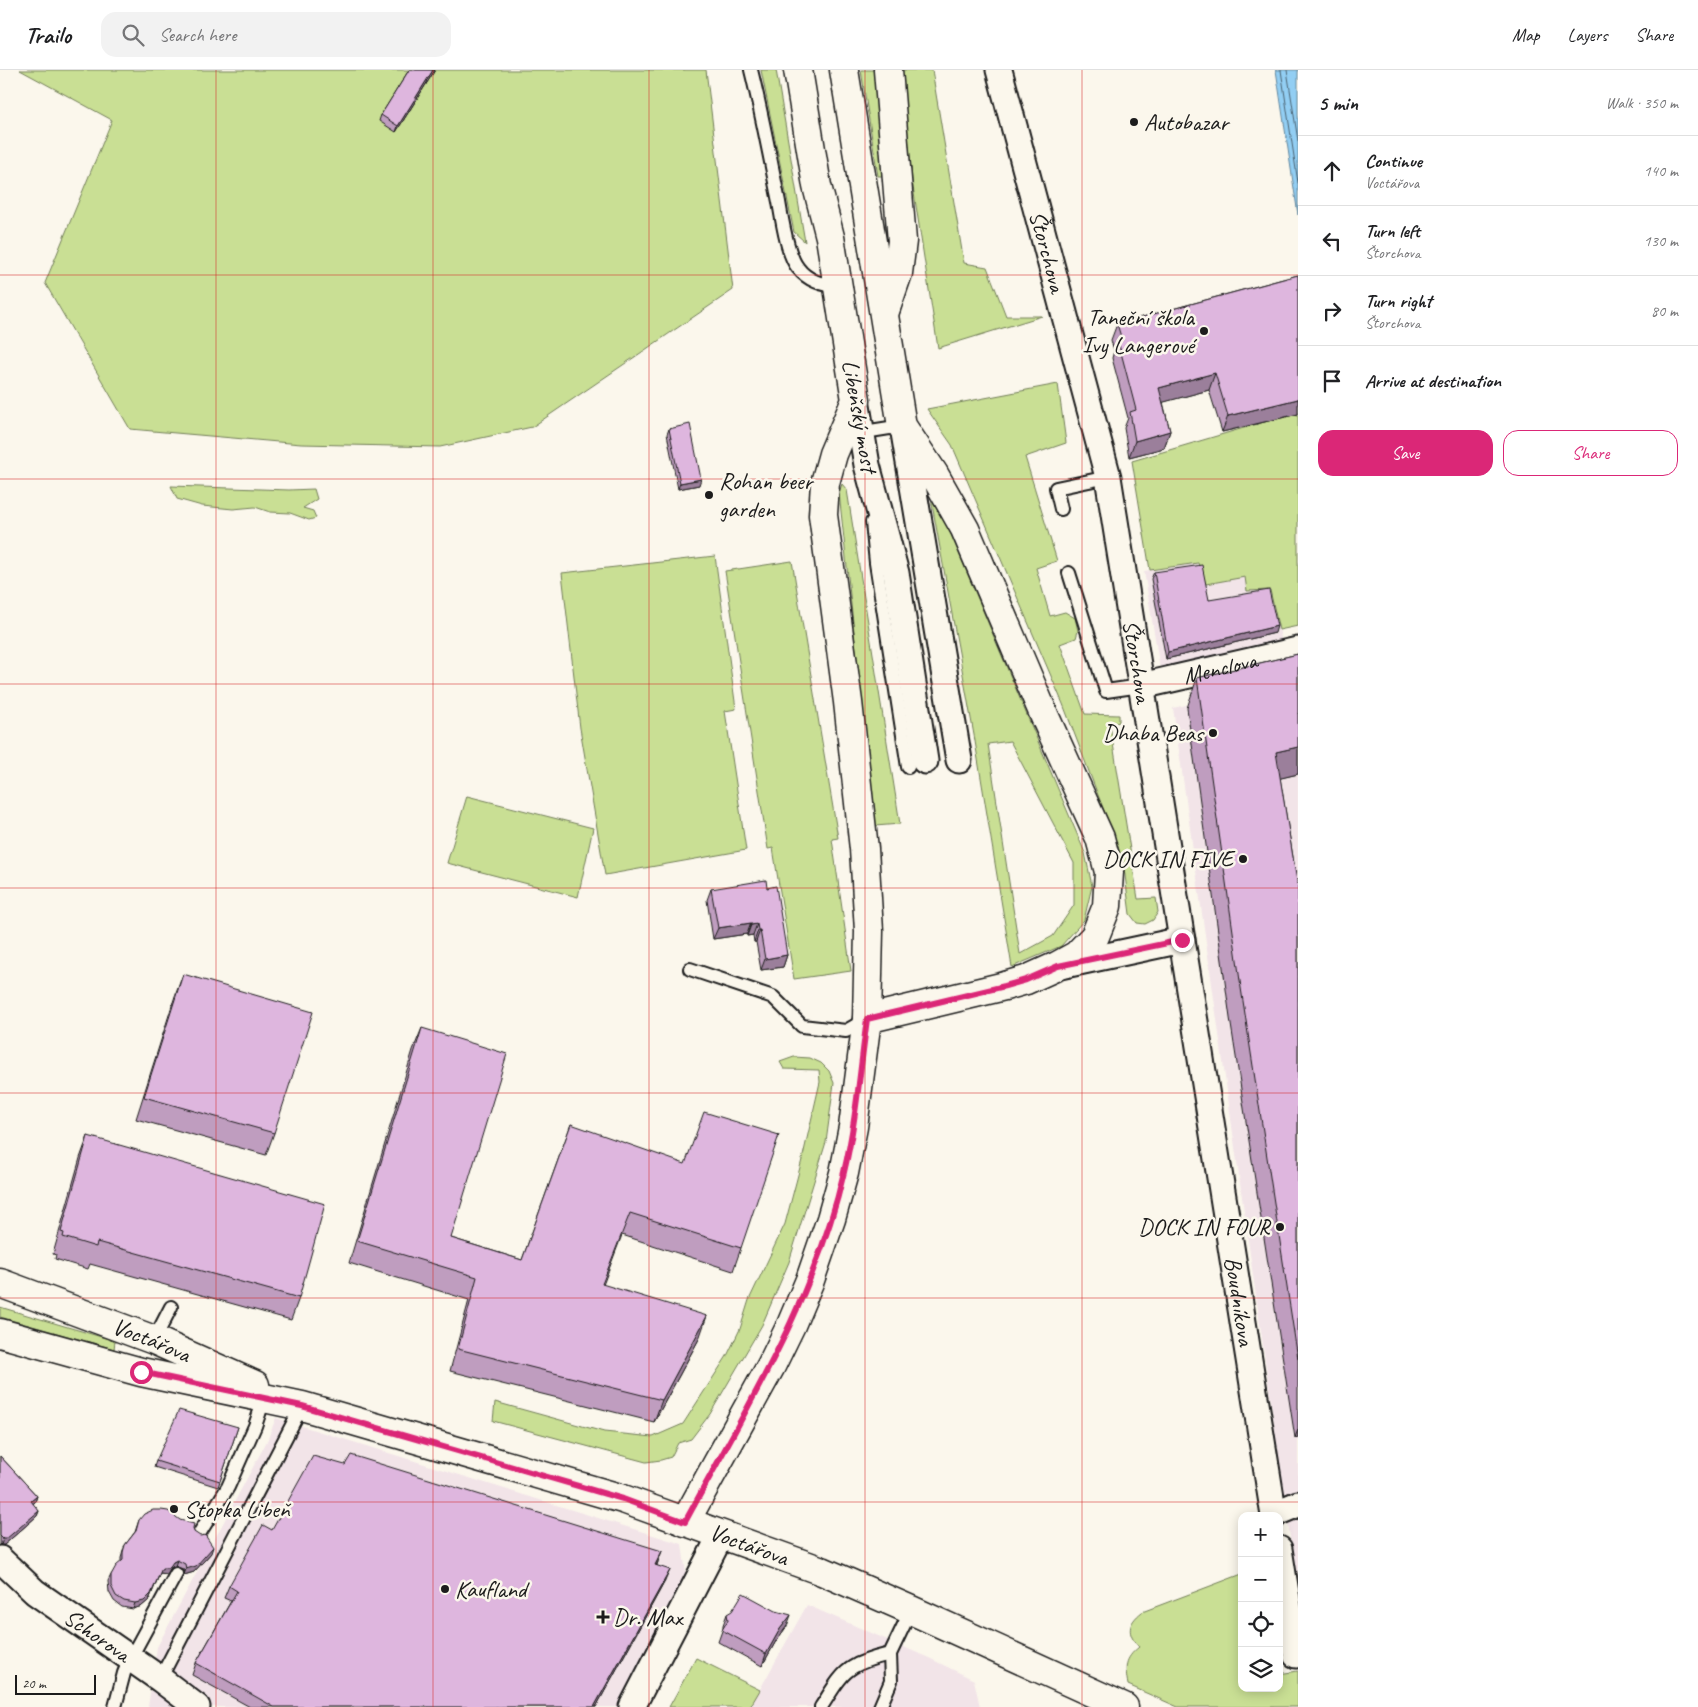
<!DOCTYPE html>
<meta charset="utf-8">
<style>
:root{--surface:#fff;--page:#f2f2f2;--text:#202124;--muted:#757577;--line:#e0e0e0;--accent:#db2777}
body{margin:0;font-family:Caveat,sans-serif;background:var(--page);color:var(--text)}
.controls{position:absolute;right:15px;bottom:15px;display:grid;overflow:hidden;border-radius:10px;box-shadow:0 2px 12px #0003}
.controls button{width:45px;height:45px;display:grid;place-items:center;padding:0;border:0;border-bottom:1px solid var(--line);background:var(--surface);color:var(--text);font:25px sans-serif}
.scale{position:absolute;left:15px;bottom:12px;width:81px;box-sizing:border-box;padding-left:5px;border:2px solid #1c1c1c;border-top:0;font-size:14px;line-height:18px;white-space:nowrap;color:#1c1c1c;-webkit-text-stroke:4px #fbf7ec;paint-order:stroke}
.stop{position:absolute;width:15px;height:15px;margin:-11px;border:4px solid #db2777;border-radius:50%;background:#fff}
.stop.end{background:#db2777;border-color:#fff;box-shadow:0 1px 5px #0008}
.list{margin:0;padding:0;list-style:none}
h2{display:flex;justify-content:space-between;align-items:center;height:65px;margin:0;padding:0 20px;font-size:21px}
h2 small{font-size:16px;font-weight:400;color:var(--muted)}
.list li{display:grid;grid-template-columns:32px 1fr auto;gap:15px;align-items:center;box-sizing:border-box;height:70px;padding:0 20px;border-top:1px solid var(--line)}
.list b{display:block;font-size:19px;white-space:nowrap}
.list p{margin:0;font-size:16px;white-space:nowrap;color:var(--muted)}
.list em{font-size:16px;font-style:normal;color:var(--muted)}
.actions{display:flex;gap:10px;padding:15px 20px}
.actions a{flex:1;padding:11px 0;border:1px solid var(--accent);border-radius:15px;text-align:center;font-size:18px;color:var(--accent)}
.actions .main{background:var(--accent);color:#fff}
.icon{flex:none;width:28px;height:28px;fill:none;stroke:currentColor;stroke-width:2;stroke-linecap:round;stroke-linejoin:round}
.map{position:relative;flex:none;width:1298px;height:1637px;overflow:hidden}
header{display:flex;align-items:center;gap:30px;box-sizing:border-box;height:70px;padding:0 25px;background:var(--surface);border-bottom:1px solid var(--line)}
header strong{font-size:24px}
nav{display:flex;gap:28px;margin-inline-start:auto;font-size:18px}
.search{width:350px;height:45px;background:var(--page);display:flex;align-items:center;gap:12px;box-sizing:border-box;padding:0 18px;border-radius:15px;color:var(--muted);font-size:19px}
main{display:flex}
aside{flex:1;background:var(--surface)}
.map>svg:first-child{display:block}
</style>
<header>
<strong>Trailo</strong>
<div class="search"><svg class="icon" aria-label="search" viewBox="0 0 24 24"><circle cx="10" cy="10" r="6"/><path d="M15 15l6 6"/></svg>Search here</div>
<nav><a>Map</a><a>Layers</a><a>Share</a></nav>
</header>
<main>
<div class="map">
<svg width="1298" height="1637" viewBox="0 0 1298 1637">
<rect width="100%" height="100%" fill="#fbf7ec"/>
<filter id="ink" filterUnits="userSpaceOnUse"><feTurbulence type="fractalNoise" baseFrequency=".02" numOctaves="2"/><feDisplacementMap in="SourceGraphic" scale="10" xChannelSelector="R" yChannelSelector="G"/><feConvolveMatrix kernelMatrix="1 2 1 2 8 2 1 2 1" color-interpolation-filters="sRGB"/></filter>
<g filter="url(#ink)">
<!-- built -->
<path fill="#f2e4e8" d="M 1198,493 L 1206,514 L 1245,507 L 1270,520 L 1282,572 L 1160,599 L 1144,501 Z
M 1298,609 L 1298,1524 L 1173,638 Z
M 276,1348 L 682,1474 L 689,1527 L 623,1637 L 148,1637 L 157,1577 L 267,1371 Z
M 807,1535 L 929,1588 L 974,1610 L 980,1637 L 750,1637 Z"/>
<!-- green -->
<path fill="#c9df94" stroke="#727e58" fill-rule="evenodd" d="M 20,0 L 706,0 L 733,220 L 532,357 L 440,377 L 301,374 L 130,359 L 45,213 L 112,50 Z
M 761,0 L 776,0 L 805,172 L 794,162 Z
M 861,0 L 880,0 L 892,106 L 878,106 Z
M 902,0 L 932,0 L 964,193 L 987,197 L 1006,246 L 1042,246 L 938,278 L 912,110 Z
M 1058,314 L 1066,373 L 1025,387 L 1057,491 L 1036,498 L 1050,546 L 1065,542 L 1075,548 L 1078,561 L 1076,568 L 1060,574 L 1085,644 L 1119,645 L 1119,652 L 1110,655 L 1138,829 L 1156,828 L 1158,842 L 1153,850 L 1145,854 L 1137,853 L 1130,844 L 1123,790 L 1063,634 L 952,375 L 927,339 Z
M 1298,342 L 1298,556 L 1279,560 L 1270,520 L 1247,521 L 1245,507 L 1206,514 L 1198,493 L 1150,500 L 1132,391 Z
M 842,414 L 847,420 L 900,754 L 875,756 L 839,423 Z
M 171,416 L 289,420 L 314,419 L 317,429 L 303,438 L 313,441 L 316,448 L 309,450 L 290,443 L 270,442 L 255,437 L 233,439 L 202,436 L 177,429 Z
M 932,429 L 938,434 L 1085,783 L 1092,816 L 1084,850 L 1061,876 L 1012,897 L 974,665 L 932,434 ZM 1010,671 L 1074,793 L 1074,835 L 1053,866 L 1020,884 L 988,674 Z
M 715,486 L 736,639 L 725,641 L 746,780 L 605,805 L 580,658 L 562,503 Z
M 792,491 L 838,768 L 832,769 L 851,901 L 794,909 L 773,778 L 768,779 L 725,501 Z
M 467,726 L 593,758 L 578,827 L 447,793 Z
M 794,987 L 810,988 L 821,993 L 829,1001 L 834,1013 L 826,1072 L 789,1192 L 762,1255 L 710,1344 L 691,1369 L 678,1373 L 671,1387 L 661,1390 L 646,1392 L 493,1351 L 495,1332 L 604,1362 L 653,1367 L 683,1354 L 727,1286 L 740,1259 L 749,1230 L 785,1154 L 803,1086 L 820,1012 L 819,1000 L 784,999 L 780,992 Z
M 0,1237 L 115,1271 L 114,1279 L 0,1247 Z
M 1242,1504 L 1242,1618 L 1279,1618 L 1279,1604 L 1298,1601 L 1298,1637 L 1178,1637 L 1128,1615 C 1125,1597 1124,1589 1139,1577 C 1126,1563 1128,1553 1142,1542 Z
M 696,1588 L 760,1620 L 750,1637 L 669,1637 Z"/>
<!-- water -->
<path fill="#92cef3" stroke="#63879d" d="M 1276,0 L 1298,0 L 1298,145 Z"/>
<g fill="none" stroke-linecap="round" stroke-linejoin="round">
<!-- shore -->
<path stroke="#4b6372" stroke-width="1" d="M 1281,0 L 1298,113
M 1287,0 L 1298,71"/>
<!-- lane casing -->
<g stroke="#1c1c1c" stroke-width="16">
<path id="lane" d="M 751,0 C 762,44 770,88 779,132 C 782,149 787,185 798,198 C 807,210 823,216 838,216
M 858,363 L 902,356
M 1061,439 L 1056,418 L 1108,407
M 872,452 L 876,493 L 908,697
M 1069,503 L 1106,621 L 1141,616
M 690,899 L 773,927 L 802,956 L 846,961 L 867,949
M 154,1270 L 171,1237
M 199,1464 L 228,1417 L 255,1356 L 264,1329
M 160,1609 L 302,1336
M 115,1637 L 124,1603 L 130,1589 L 176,1504
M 821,1637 C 830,1624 839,1605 853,1597 C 864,1590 878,1587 890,1584
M 880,1637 L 891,1611 L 890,1584 L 911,1540"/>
</g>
<!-- street casing -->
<g stroke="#1c1c1c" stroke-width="29">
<g id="street">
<path id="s1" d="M 999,0 L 1108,407 L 1274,1446"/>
<path d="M 856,330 L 867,395 L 896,503 L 925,691"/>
<path d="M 903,357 L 959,690"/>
<path id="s2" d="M 1141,616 L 1298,580"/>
<path d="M 1060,896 L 1182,870"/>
<path d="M 1274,1444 L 1298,1434"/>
<path d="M 1279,1479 L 1296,1585"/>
<path id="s3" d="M 0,1489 L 35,1522 L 160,1609 L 197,1637"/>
<path d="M 632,1637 L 721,1465"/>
</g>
</g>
<!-- secondary casing -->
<g stroke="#1c1c1c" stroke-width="31">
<g id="secondary">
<path d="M 844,0 L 902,356 L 934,404 L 965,459 L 1045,647 L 1100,768 L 1109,802 L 1107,836 L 1095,866 L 1077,885 L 1057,896 L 1026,910 L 1005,916 L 867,949"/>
<path d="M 885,241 L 898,203 L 902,171 L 888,0"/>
<path id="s4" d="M 0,1213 L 154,1270 L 255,1315"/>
<path id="s5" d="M 0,1263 L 141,1302 L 302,1336 L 623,1429 L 822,1501 L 911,1540 L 1124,1637"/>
<path d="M 685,1452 L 771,1296 L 791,1255 L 810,1210 L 831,1149 L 844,1103 L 853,1057 L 867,949 L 869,861 L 864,779 L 848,632 L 823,445 L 825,413 L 833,384 L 856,330 L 830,167 L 817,116 L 798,0"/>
</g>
</g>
<!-- lane -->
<use href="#lane" stroke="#fbf7ec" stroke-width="12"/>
<!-- street -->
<use href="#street" stroke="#fbf7ec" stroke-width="25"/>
<!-- secondary -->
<use href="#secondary" stroke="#fbf7ec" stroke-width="28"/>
</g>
<!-- wall -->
<path fill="#bf9dbf" stroke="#1c1c1c" d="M 409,0 L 435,0 L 396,62 L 379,51 L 381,45 Z
M 1298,205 L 1298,344 L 1222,362 L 1209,320 L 1163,332 L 1170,361 L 1164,378 L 1129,387 L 1124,358 L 1128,348 L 1112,288 L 1114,281 L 1111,270 L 1117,254 Z
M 669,359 L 699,415 L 678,419 L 667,364 Z
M 1154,502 L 1209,530 L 1275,563 L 1166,589 L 1151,509 Z
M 1298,584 L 1298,704 L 1280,708 L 1298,818 L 1298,1367 L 1295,1368 L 1230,948 L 1187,638 L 1197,608 Z
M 767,818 L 787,885 L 783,897 L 761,900 L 756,872 L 754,872 L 753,865 L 747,866 L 747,864 L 713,869 L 707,830 L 711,819 Z
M 183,904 L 274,1063 L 266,1085 L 136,1049 L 175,926 Z
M 422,958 L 451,1168 L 522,1190 L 571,1054 L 741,1178 L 733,1201 L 622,1165 L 603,1215 L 699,1269 L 654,1352 L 450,1301 L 469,1230 L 349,1193 L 413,980 Z
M 88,1066 L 299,1228 L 291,1250 L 90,1194 L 88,1199 L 55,1189 L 56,1185 L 53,1184 L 80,1088 Z
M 238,1357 L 218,1417 L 154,1397 L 156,1391 Z
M 0,1386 L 37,1426 L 35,1432 L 33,1434 L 39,1441 L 37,1446 L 4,1475 L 1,1475 L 0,1474 Z
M 139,1450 L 193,1458 L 194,1462 L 211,1483 L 194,1502 L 184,1505 L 183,1499 L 175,1496 L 171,1497 L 167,1504 L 160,1503 L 149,1530 L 142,1536 L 133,1539 L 122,1537 L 114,1531 L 109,1522 L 108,1511 L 111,1505 L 121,1492 L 121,1488 L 125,1475 L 135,1462 Z
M 658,1492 L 657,1495 L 665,1511 L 596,1637 L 250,1637 L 192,1605 L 196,1593 L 231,1531 L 224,1528 L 229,1516 Z
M 727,1544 L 787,1556 L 776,1571 L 762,1596 L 718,1572 L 723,1558 L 723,1555 Z"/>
<!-- shaded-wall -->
<path fill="#9b7f9b" stroke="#1c1c1c" d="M 433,0 L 435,0 L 396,62 L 398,56 Z
M 1215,303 L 1209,320 L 1153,335 L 1159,318 Z
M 1298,329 L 1298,344 L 1222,362 L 1228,346 Z
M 1170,361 L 1164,378 L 1129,387 L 1135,371 Z
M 701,409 L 699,415 L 678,419 L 680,413 Z
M 1277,556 L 1275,563 L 1166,589 L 1168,582 Z
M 1298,677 L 1298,704 L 1265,712 L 1276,682 Z
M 751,853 L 747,864 L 713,869 L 718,858 Z
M 757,854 L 753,865 L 747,866 L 751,855 Z
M 758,860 L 760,860 L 756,872 L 754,872 Z
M 787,885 L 783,897 L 761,900 L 765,889 Z
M 707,1246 L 699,1269 L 654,1352 L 662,1330 Z
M 1298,1359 L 1298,1367 L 1295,1368 Z
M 37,1426 L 35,1432 L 28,1437 L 31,1431 Z
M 39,1441 L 37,1446 L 4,1475 L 1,1475 L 3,1469 Z
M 213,1477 L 211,1483 L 194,1502 L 184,1505 L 186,1499 Z
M 662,1481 L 658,1492 L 651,1506 L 655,1495 Z
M 177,1490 L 175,1496 L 171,1497 L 167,1504 L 160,1503 L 149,1530 L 142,1536 L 133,1539 L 135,1533 L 162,1498 Z
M 670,1500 L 665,1511 L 596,1637 L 594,1637 Z
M 791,1545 L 787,1556 L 776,1571 L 762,1596 L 766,1584 L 780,1559 Z"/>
<!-- building -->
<path fill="#deb6de" stroke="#1c1c1c" d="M 409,0 L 433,0 L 398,56 L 381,45 Z
M 1298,205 L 1298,329 L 1228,346 L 1215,303 L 1159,318 L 1170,361 L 1135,371 L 1130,342 L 1136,340 L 1118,271 L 1122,270 L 1117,254 Z
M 690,354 L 701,409 L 680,413 L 669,359 Z
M 1202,495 L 1209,530 L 1269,520 L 1277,556 L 1168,582 L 1154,502 Z
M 1298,584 L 1298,677 L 1276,682 L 1298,818 L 1298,1289 L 1241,918 L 1197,608 Z
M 766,810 L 767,818 L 776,816 L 787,885 L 765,889 L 760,860 L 758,860 L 757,854 L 751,855 L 751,853 L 718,858 L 711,819 Z
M 183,904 L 313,942 L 274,1063 L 144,1027 Z
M 422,958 L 507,984 L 451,1168 L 522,1190 L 571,1054 L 685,1094 L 704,1042 L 779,1065 L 741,1178 L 630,1143 L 602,1214 L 707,1246 L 662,1330 L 458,1279 L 477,1207 L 357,1171 Z
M 88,1066 L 325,1134 L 299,1228 L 97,1172 L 96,1177 L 63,1167 L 64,1163 L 61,1162 Z
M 179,1340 L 238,1357 L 220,1411 L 156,1391 Z
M 351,1385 L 662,1481 L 655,1495 L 670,1500 L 594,1637 L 274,1637 L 196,1593 L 237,1521 L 229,1516 L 263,1455 L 272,1460 L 313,1386 L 345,1395 Z
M 0,1386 L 37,1426 L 31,1431 L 39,1441 L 6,1469 L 3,1469 L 0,1466 Z
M 153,1440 L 161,1440 L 168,1441 L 180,1450 L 194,1454 L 193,1458 L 194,1462 L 200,1466 L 205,1465 L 213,1477 L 196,1496 L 186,1499 L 185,1494 L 177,1490 L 173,1492 L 169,1498 L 162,1498 L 151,1524 L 144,1531 L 135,1533 L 124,1531 L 116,1526 L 111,1516 L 111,1505 L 116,1496 L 123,1490 L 123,1482 L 125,1475 L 136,1461 L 139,1450 L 144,1444 Z
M 743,1523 L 776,1541 L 791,1545 L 780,1559 L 766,1584 L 722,1560 L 728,1550 L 727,1544 L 732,1541 Z"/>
</g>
<g fill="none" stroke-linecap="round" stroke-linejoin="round" filter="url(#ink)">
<!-- route -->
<path stroke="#db2777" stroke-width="6" d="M 141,1302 L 302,1336 L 623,1429 L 685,1452 C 746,1339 815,1229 844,1102 C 856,1052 860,1000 867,949 L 1005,916 L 1026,910 L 1058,896 L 1182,870"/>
</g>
<!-- grid -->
<path fill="none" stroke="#d62828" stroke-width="1" stroke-opacity="0.55" d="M 216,0 L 216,1637M 433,0 L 433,1637M 649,0 L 649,1637M 865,0 L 865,1637M 1082,0 L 1082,1637M 0,205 L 1298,205M 0,409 L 1298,409M 0,614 L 1298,614M 0,818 L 1298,818M 0,1023 L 1298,1023M 0,1228 L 1298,1228M 0,1432 L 1298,1432"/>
<!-- markers -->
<g fill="#1c1c1c" stroke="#fbf7ec" stroke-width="2">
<circle cx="1134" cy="52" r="5"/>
<circle cx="1204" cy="261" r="5"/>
<circle cx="709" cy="425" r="5"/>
<circle cx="1213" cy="663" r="5"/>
<circle cx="1243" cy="789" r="5"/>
<circle cx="1280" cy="1157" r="5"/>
<circle cx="174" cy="1439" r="5"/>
<circle cx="445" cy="1519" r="5"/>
<path d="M600.5 1539.5h5v5h5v5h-5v5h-5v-5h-5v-5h5z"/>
</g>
<g text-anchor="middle" stroke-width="5" stroke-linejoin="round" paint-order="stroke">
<!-- poi labels -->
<g font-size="24" fill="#1c1c1c" stroke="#fbf7ec" text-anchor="start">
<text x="1144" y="60">Autobazar</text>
<text x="1194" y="255" text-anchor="end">Taneční škola<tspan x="1194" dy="28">Ivy Langerové</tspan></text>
<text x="719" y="419">Rohan beer<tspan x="719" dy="28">garden</tspan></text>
<text x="1203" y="671" text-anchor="end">Dhaba Beas</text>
<text x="1233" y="797" text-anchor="end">DOCK IN FIVE</text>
<text x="1270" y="1165" text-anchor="end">DOCK IN FOUR</text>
<text x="184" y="1447">Stopka Libeň</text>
<text x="455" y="1527">Kaufland</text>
<text x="613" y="1555">Dr. Max</text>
</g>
<!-- street labels -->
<g font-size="24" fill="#1c1c1c" stroke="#fbf7ec">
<text dy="8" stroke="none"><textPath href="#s1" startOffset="188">Štorchova</textPath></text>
<text transform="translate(860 346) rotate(80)" y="8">Libeňský most</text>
<text dy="8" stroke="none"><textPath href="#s1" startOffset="608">Štorchova</textPath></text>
<text dy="8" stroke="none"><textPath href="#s2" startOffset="81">Menclova</textPath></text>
<text dy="8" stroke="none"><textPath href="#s1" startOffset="1256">Boudníkova</textPath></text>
<text dy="8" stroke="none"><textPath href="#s4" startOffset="162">Voctářova</textPath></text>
<text dy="8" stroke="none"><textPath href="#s5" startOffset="779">Voctářova</textPath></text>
<text dy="8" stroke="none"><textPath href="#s3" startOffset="124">Schorova</textPath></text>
</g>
</g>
</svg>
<div class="controls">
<button>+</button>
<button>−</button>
<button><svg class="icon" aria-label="locate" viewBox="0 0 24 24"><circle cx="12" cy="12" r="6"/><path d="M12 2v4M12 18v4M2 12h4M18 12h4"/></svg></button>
<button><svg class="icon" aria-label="layers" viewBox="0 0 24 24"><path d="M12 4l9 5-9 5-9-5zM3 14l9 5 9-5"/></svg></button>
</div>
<div class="scale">20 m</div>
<div class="stop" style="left:141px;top:1302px"></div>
<div class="stop end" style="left:1182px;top:870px"></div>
</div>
<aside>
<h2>5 min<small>Walk · 350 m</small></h2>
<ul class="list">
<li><svg class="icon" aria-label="ahead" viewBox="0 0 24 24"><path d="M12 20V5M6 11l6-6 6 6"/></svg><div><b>Continue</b><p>Voctářova</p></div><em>140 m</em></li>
<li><svg class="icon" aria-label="left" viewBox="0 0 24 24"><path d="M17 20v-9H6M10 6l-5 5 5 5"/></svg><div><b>Turn left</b><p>Štorchova</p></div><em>130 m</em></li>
<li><svg class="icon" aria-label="right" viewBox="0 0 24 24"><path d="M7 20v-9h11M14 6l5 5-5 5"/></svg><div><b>Turn right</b><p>Štorchova</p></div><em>80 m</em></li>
<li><svg class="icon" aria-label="arrive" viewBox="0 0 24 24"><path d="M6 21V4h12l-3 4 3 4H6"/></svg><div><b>Arrive at destination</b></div></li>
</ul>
<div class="actions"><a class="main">Save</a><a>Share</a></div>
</aside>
</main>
